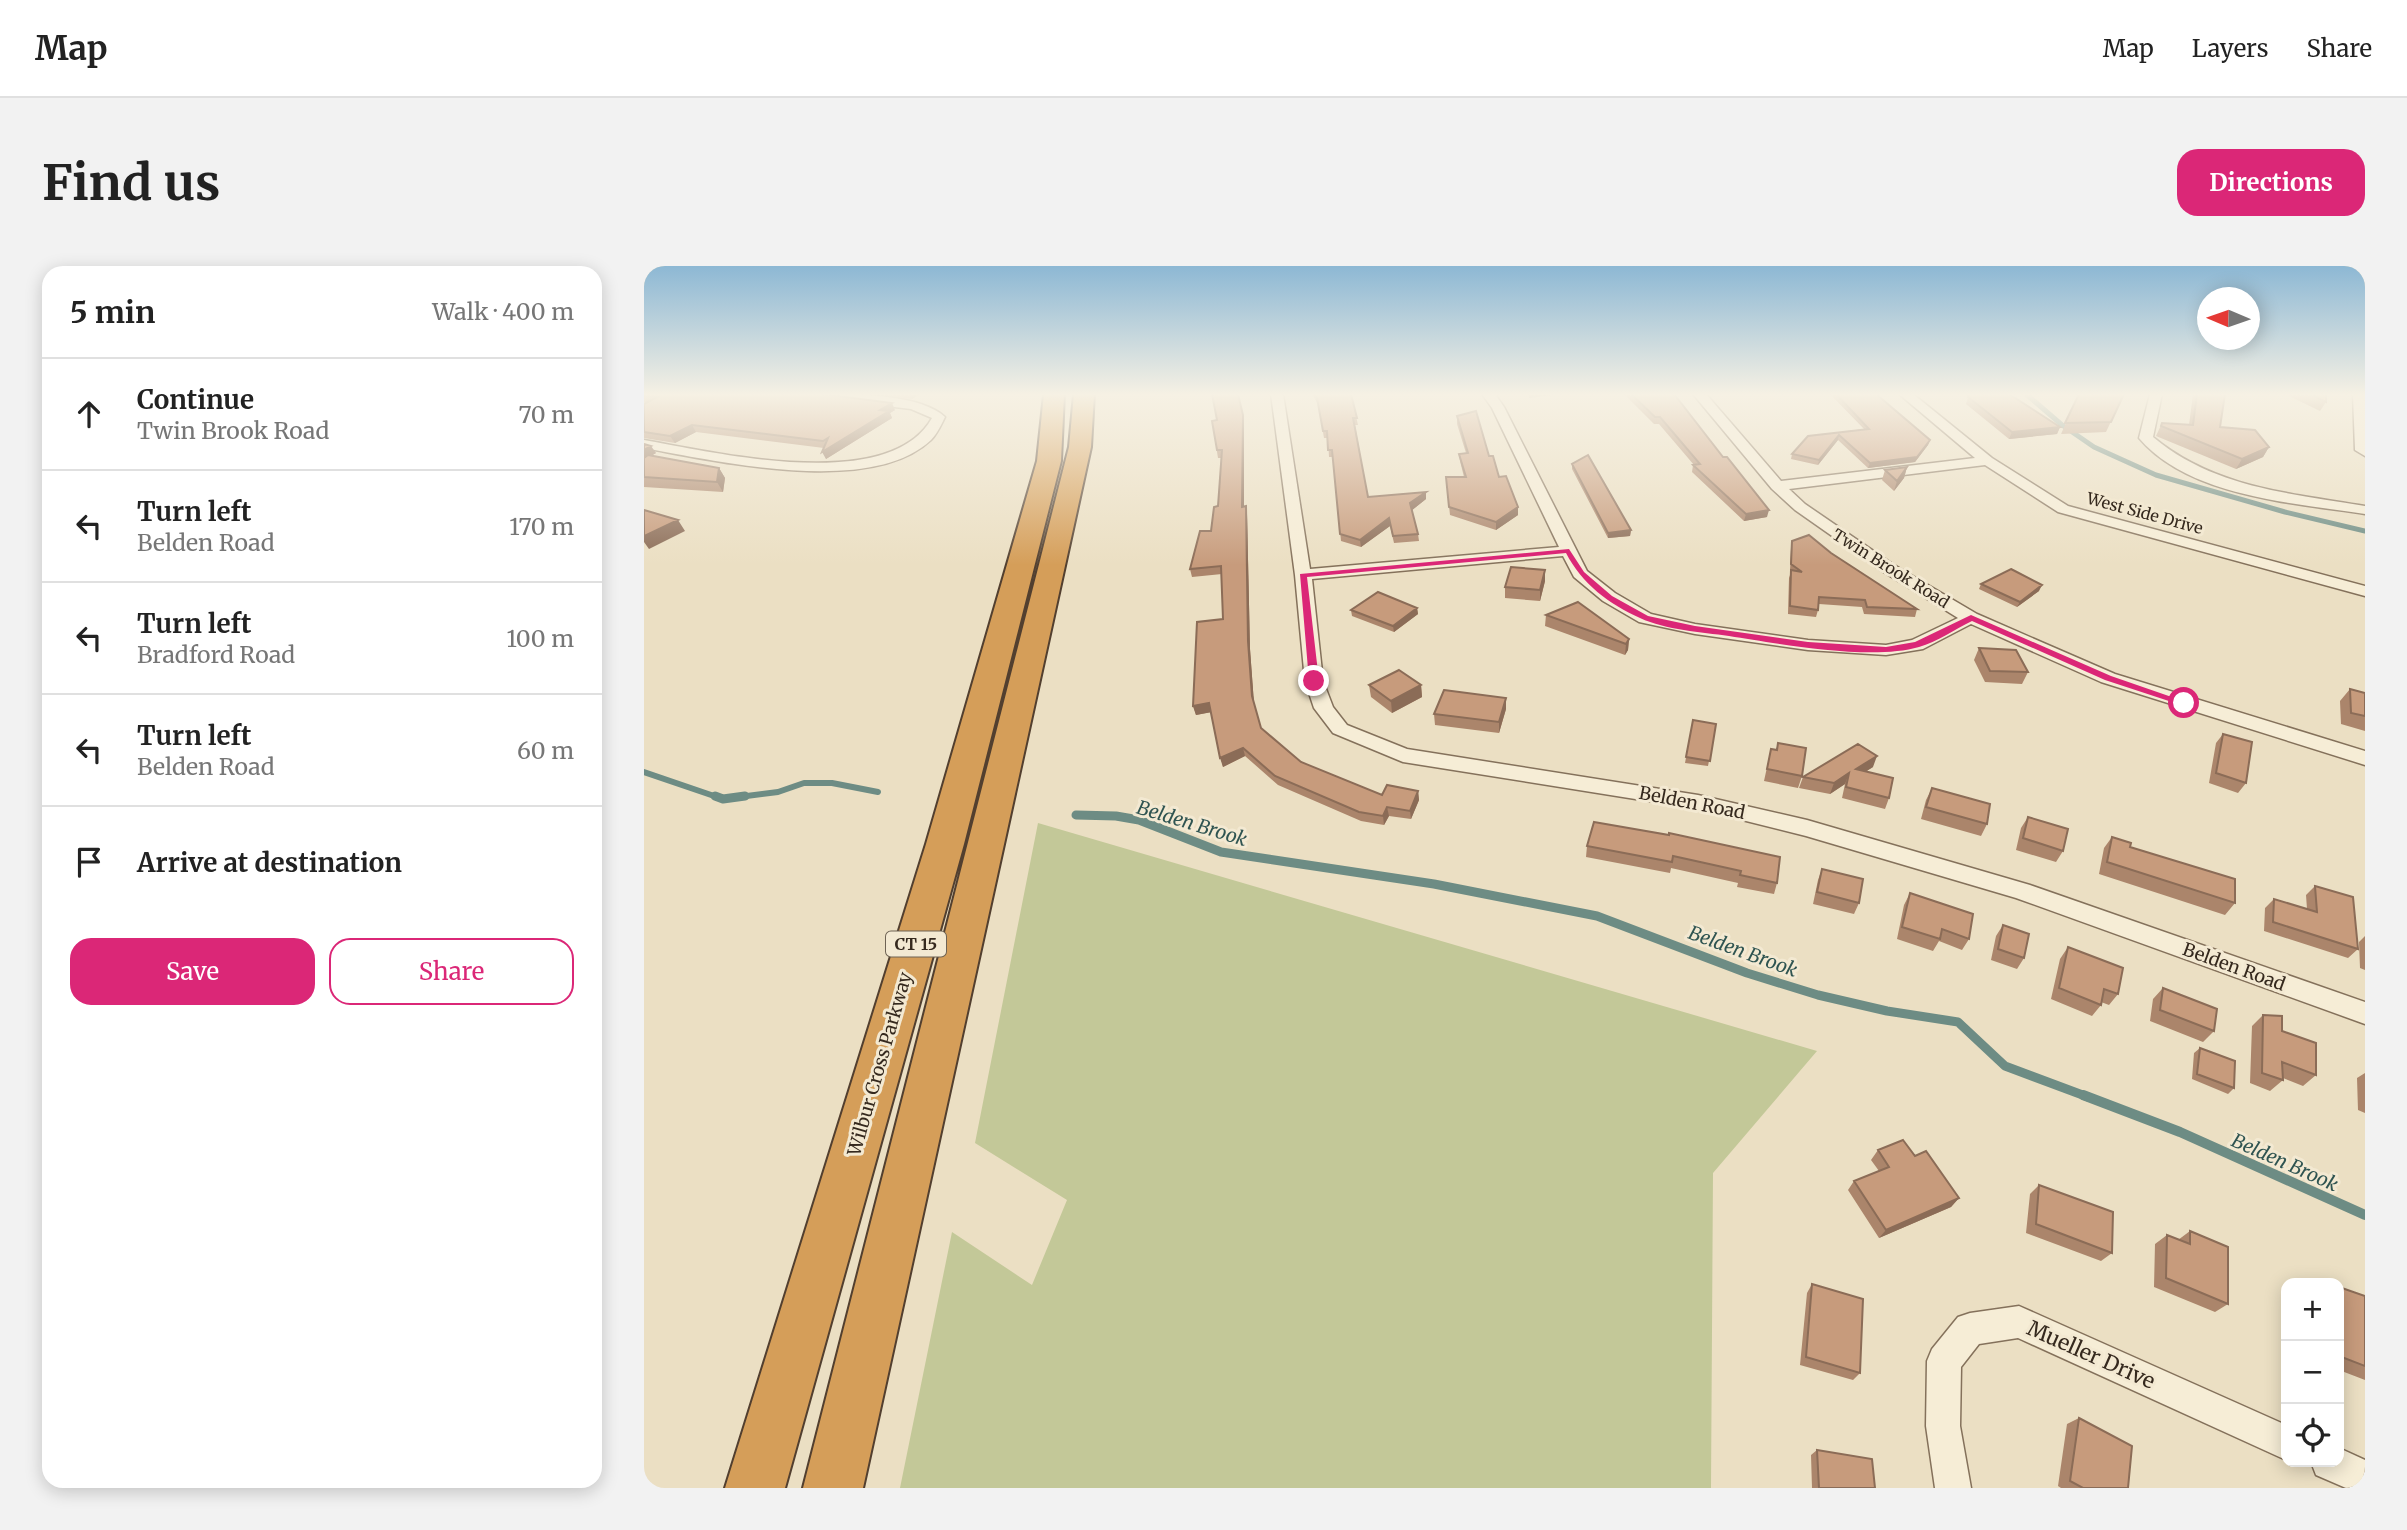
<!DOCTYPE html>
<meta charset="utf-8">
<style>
:root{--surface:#fff;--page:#f2f2f2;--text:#222;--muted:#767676;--line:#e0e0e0;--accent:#db2777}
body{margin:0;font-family:Merriweather,serif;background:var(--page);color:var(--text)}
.controls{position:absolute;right:21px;bottom:21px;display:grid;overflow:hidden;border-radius:14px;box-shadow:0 4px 18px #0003}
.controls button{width:63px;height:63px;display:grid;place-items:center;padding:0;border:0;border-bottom:2px solid var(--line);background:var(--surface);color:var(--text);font:35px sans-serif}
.compass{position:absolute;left:1553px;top:21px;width:63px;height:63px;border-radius:50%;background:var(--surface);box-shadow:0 4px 18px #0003;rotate:272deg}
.stop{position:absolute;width:21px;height:21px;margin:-16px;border:5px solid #db2777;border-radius:50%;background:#fff}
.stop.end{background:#db2777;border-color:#fff;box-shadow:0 2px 7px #0008}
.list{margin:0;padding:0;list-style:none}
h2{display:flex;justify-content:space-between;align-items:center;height:91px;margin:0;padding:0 28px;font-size:30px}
h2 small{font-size:23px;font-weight:400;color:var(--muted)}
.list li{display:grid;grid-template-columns:46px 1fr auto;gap:21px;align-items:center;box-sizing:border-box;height:112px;padding:0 28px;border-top:2px solid var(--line)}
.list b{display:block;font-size:26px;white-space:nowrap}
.list p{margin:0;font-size:23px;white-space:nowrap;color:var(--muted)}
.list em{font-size:23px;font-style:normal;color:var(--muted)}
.actions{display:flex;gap:14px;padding:21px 28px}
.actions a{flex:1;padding:16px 0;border:2px solid var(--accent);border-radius:21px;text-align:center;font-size:24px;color:var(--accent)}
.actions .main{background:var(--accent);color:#fff}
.icon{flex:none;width:38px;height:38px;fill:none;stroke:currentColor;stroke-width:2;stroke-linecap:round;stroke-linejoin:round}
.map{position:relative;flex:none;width:1721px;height:1222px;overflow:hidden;border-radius:21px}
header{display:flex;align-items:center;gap:42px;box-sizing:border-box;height:98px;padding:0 35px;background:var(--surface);border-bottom:2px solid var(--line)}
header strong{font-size:33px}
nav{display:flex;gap:38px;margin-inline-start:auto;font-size:24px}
.intro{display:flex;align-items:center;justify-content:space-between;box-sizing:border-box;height:168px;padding:0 42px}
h1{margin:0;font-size:49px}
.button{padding:18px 32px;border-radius:21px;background:var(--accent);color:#fff;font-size:24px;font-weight:700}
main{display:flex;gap:42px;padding:0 42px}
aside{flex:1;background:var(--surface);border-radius:21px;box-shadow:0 4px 18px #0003}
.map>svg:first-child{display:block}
</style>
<header>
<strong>Map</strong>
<nav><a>Map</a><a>Layers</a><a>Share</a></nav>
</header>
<div class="intro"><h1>Find us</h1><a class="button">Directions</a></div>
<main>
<aside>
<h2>5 min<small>Walk · 400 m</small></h2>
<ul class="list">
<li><svg class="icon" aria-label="ahead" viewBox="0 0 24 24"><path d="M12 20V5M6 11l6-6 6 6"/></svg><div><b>Continue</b><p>Twin Brook Road</p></div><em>70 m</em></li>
<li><svg class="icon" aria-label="left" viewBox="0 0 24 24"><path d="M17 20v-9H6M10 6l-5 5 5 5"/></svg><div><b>Turn left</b><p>Belden Road</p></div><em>170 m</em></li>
<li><svg class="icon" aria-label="left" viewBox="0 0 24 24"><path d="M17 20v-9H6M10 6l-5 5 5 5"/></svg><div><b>Turn left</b><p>Bradford Road</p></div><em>100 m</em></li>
<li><svg class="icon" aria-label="left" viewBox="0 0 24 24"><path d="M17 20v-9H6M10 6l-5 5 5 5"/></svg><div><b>Turn left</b><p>Belden Road</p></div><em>60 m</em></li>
<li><svg class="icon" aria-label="arrive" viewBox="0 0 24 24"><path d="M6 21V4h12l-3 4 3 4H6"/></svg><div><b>Arrive at destination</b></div></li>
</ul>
<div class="actions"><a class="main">Save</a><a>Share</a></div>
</aside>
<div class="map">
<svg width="1721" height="1222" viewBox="0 0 1721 1222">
<rect width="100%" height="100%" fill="#ebdfc3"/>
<!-- green -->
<path fill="#c3c898" d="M 394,557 L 1173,785 L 1069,907 L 1067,1222 L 256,1222 L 308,966 L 388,1019 L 423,934 L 331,877 Z"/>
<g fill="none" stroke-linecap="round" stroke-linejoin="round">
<!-- stream-far3 -->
<path stroke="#6d8c84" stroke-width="5" d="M 1382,128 L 1418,159 L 1450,181 L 1512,209 L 1641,246 L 1721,265"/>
<!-- stream-far2 -->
<path stroke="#6d8c84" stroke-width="6" d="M 0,506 L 76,532
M 87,532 L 134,526 L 160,517 L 188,517 L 234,526"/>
<!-- stream-far1 -->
<path stroke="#6d8c84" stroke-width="9" d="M 71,530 L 79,533 L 101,530
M 432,549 L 472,550 L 495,554 L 577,586 L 790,618 L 953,650 L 1103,707 L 1174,729 L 1243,745 L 1314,756 L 1361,800 L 1444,831"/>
<!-- stream -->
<path stroke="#6d8c84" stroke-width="10" d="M 1439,829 L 1536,866 L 1721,949"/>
<!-- street casing -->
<g stroke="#84715b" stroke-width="3">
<path id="street" d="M 171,128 C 206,128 275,127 301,151 C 297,159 293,168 287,174 C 227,231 73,195 0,182 L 0,174 C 70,186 245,229 288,152 L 267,143 L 177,132 Z
M 627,128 L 639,128 L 666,303 L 915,281 L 848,142 L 838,128 L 851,128 L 860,141 L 943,305 L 971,327 L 1007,348 L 1051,358 L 1164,374 L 1242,379 L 1268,374 L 1314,352 L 1238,305 L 1151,244 L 1128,223 L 1049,128 L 1062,128 L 1137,215 L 1331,192 L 1255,128 L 1269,128 L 1348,192 L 1424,240 L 1721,320 L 1721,330 L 1414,246 L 1341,199 L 1145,223 L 1161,238 L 1250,299 L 1333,348 L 1471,408 L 1721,485 L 1721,499 L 1457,416 L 1327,358 L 1279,383 L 1242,389 L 1164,384 L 1051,368 L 995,356 L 959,335 L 930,311 L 919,290 L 668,313 L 679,415 L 689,441 L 703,459 L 763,483 L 1054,529 L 1163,554 L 1386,619 L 1721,736 L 1721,758 L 1372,632 L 1162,570 L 1054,543 L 759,496 L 689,467 L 670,442 L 661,415 L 651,309 Z
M 1506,128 L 1518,128 L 1509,171 C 1570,222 1645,227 1721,240 L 1721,248 C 1650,237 1545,231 1495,172 Z
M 1709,128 L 1721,128 L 1721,190 L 1711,184 Z
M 1375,1040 L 1642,1159 L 1642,1194 L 1374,1072 L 1335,1078 L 1317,1101 L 1316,1160 L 1327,1222 L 1291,1222 L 1282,1160 L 1283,1095 L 1288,1083 L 1314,1051 L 1326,1047 Z
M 1695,1182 L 1721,1194 L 1721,1222 L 1702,1222 L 1672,1209 L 1667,1196 L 1695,1196 Z"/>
</g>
<!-- highway casing -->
<g stroke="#523f2f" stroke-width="4">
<path id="highway" d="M 400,128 L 420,128 L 417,195 L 320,578 L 141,1222 L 81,1222 L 282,578 L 393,195 Z
M 430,128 L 450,128 L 447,181 L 219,1222 L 159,1222 L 425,181 Z"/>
</g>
<!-- street -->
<use href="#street" fill="#f6edd6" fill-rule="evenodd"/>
<!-- highway -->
<use href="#highway" fill="#d59e59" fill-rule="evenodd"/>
</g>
<!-- wall -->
<path fill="#ab856b" d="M 0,128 L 251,144 L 246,147 L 248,152 L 182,193 L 180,182 L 52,166 L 31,177 L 0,172 L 0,138 L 3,136 L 0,136 Z
M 235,128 L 276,128 L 268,133 Z
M 668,128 L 707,128 L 714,159 L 711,159 L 724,231 L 782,233 L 768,244 L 774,268 L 775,275 L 750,277 L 746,260 L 717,281 L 697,275 L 689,191 L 685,191 L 684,172 L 680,172 L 674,138 Z
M 980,128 L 1030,128 L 1123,251 L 1100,255 L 1048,206 L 1049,199 L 1050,199 L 1015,158 L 1010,158 Z
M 1186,128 L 1232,128 L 1286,174 L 1284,179 L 1271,196 L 1224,202 L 1194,174 L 1174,199 L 1147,193 L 1148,188 L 1164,170 L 1220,163 Z
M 1325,128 L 1416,161 L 1413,168 L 1365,173 L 1322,138 Z
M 1435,128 L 1480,128 L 1462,166 L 1417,168 Z
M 1549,128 L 1581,128 L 1576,161 L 1625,181 L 1619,191 L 1592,203 L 1512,170 L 1518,157 L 1545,159 Z
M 1645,128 L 1682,128 L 1682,136 L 1676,145 L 1645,130 Z
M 813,150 L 845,190 L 874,249 L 852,264 L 806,249 L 802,211 L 820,211 L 816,195 L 815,188 L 822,187 L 813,158 Z
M 568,155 L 600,157 L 600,241 L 603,248 L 606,383 L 610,437 L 617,462 L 657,496 L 738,529 L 774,525 L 775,534 L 767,553 L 745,550 L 740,559 L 717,555 L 634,519 L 601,490 L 579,501 L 567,446 L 552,449 L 549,440 L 579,353 L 578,308 L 548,311 L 546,303 L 567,265 L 574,240 L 577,192 L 574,192 Z
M 0,178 L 12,187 L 7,190 L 75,202 L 81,212 L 79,226 L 0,221 Z
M 928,198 L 987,264 L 986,270 L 964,272 L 928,203 Z
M 1263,201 L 1260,212 L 1250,225 L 1238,214 L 1241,204 Z
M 1148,275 L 1187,287 L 1273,343 L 1271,351 L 1220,348 L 1218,341 L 1175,338 L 1174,344 L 1172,351 L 1144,348 L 1145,312 L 1147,306 L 1146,306 L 1147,282 Z
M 901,304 L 901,315 L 896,335 L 861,332 L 861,321 Z
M 1337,318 L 1395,325 L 1373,341 L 1335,323 Z
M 773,342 L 774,348 L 750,366 L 708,350 L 707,344 Z
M 902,349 L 985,373 L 984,384 L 981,389 L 901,360 Z
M 1335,382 L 1384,406 L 1378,418 L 1341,416 L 1330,394 Z
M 725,419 L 777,419 L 778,431 L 748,447 L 727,431 Z
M 1706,423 L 1721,427 L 1721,465 L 1697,458 L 1696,435 Z
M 862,443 L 855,467 L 791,459 L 790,448 Z
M 1049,454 L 1072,458 L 1064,500 L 1041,497 Z
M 1579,468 L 1602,517 L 1594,527 L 1565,517 L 1572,477 Z
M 1134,477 L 1158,510 L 1154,522 L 1120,515 L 1127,483 L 1132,484 Z
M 1229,501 L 1221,506 L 1245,532 L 1241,543 L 1198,532 L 1201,518 L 1186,528 L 1155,522 L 1159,511 Z
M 1288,522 L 1343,558 L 1337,570 L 1277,553 L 1282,534 Z
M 1384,551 L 1419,585 L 1412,596 L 1372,584 L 1377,562 Z
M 950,556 L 1133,617 L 1130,628 L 1093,621 L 1094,617 L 1027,602 L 1026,607 L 942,591 L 943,580 Z
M 1468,571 L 1486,581 L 1591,637 L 1581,649 L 1455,608 L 1460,582 Z
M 1178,603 L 1215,637 L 1210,648 L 1169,638 L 1174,614 Z
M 1671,620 L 1714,683 L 1704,692 L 1620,665 L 1621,642 L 1630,633 L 1663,643 L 1662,629 Z
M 1266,627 L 1325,673 L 1318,684 L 1295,675 L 1289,685 L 1253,673 L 1260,639 Z
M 1359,659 L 1380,692 L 1373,703 L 1347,694 L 1352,670 Z
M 1721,670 L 1721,704 L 1716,702 L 1715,676 Z
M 1424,681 L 1474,728 L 1465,739 L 1457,736 L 1457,739 L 1448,750 L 1407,733 L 1416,693 Z
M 1519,722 L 1570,765 L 1559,776 L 1506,755 L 1509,733 Z
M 1619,749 L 1638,765 L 1672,809 L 1659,820 L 1639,812 L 1639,814 L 1626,825 L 1606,817 L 1608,760 Z
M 1556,782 L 1590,822 L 1584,828 L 1548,813 L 1550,787 Z
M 1721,807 L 1721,847 L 1714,844 L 1713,812 Z
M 1234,884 L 1315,932 L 1307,941 L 1235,972 L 1204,924 L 1210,915 L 1235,905 L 1227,894 Z
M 1395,919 L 1468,987 L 1457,995 L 1382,967 L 1386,928 Z
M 1546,965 L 1584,1038 L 1571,1046 L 1510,1021 L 1511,978 L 1523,969 L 1534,974 Z
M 1168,1018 L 1216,1107 L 1209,1114 L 1156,1099 L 1163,1027 Z
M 1695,1021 L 1721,1030 L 1721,1114 L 1695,1104 Z
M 1435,1152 L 1484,1222 L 1417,1222 L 1414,1220 L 1423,1158 Z
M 1173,1184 L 1231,1222 L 1168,1222 L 1167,1189 Z"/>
<!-- shaded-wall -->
<path fill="#8b6c57" d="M 266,128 L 276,128 L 268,133 Z
M 885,128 L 909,128 L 909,129 L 885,132 Z
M 248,137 L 251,144 L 246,147 L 248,152 L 182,193 L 178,186 L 236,144 Z
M 599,149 L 600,157 L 600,249 L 598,241 Z
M 48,159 L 52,166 L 31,177 L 26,170 Z
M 1416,161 L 1413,168 L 1365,173 L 1368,166 Z
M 1195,169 L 1194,174 L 1174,199 L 1175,194 Z
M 1286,174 L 1284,179 L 1271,196 L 1224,202 L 1226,197 Z
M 7,180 L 12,187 L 0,194 L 0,184 Z
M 1625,181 L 1619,191 L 1592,203 L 1598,193 Z
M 1263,201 L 1260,212 L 1250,225 L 1253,215 Z
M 75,202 L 81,212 L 79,226 L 73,216 Z
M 782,226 L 782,233 L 767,245 L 766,237 Z
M 602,240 L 603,248 L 606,383 L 610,438 L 608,430 L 604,375 Z
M 874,241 L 874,249 L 852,264 L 852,256 Z
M 1125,244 L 1123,251 L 1100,255 L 1102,248 Z
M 745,252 L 746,260 L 717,281 L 716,274 Z
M 34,254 L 41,265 L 5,283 L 0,276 L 0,270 Z
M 987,264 L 986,270 L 964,272 L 964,267 Z
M 901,304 L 901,315 L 896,335 L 896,324 Z
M 1398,319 L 1395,325 L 1373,341 L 1376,336 Z
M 773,342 L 774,348 L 750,366 L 749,360 Z
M 985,373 L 984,384 L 981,389 L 982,378 Z
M 777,419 L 778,431 L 748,447 L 747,435 Z
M 862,432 L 862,443 L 855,467 L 855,456 Z
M 565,437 L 568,446 L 552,449 L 549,440 Z
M 599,482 L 601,490 L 579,501 L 576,492 Z
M 1233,490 L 1229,501 L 1208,514 L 1212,503 Z
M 1205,507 L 1201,518 L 1186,528 L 1190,517 Z
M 774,525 L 775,534 L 767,553 L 766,545 Z
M 743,541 L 745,550 L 740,559 L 739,550 Z
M 1315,932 L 1307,941 L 1235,972 L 1242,964 Z"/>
<!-- building -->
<path fill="#c79b7c" stroke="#8b6c57" stroke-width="2" d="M 0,128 L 179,128 L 248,137 L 236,144 L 245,145 L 178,186 L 184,172 L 179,175 L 48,159 L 26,170 L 0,166 L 0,138 L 13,131 L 0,130 Z
M 568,128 L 594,128 L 599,149 L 598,241 L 602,240 L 604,375 L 608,430 L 617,462 L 657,496 L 738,529 L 743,519 L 774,525 L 766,545 L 743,541 L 739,550 L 715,546 L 631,510 L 599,482 L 576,492 L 565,437 L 549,440 L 553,356 L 579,353 L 577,300 L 546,303 L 556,265 L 567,265 L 570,241 L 574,240 L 578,184 L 573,184 L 568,155 L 573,154 Z
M 671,128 L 707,128 L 713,152 L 709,152 L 724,231 L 782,226 L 766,237 L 774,268 L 749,270 L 745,252 L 716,274 L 696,268 L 688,184 L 684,184 L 683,165 L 679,165 L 673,132 Z
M 987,128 L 1030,128 L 1079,191 L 1083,191 L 1125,244 L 1102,248 L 1049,199 L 1056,198 L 1016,151 L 1011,151 Z
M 1192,128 L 1232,128 L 1286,174 L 1273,191 L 1226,197 L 1195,169 L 1175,194 L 1148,188 L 1164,170 L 1225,163 Z
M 1325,128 L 1365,128 L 1416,161 L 1368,166 L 1324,131 Z
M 1435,128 L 1480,128 L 1467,156 L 1421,157 Z
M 1553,128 L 1581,128 L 1576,161 L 1611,164 L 1625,181 L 1598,193 L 1517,160 L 1518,157 L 1549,159 Z
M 1666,128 L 1682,128 L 1682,136 Z
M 832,145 L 845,190 L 849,190 L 855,211 L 862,210 L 874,241 L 852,256 L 805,241 L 802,211 L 822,211 L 815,188 L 824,187 L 813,150 Z
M 0,178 L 7,180 L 0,184 Z
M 4,189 L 75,202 L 73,216 L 0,211 L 0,192 Z
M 944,189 L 987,264 L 964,267 L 928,198 Z
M 1263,201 L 1253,215 L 1241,204 Z
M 0,244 L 34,254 L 0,270 Z
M 1165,269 L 1187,287 L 1273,343 L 1223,341 L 1221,334 L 1175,331 L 1174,344 L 1146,340 L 1147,304 L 1158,306 L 1147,298 L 1148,275 Z
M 867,301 L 901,304 L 896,324 L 861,321 Z
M 1367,303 L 1398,319 L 1376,336 L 1337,318 Z
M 734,326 L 773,342 L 749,360 L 707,344 Z
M 934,336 L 985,373 L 982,378 L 902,349 Z
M 1335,382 L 1372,384 L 1384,406 L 1346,405 Z
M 755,404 L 777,419 L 747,435 L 725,419 Z
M 1706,423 L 1721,427 L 1721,450 L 1707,447 Z
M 800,424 L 862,432 L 855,456 L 790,448 Z
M 1049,454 L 1072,458 L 1066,495 L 1042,491 Z
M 1579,468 L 1608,476 L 1602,517 L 1572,507 Z
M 1134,477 L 1162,482 L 1158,510 L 1123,503 L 1127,483 L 1133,484 Z
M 1214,478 L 1233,490 L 1212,503 L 1249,512 L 1245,532 L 1202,521 L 1205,507 L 1190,517 L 1159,511 Z
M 1288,522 L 1346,538 L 1343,558 L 1282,541 Z
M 1384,551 L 1424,563 L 1419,585 L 1379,572 Z
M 950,556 L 1025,569 L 1025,567 L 1136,591 L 1133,617 L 1096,609 L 1097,605 L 1029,590 L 1028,596 L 943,580 Z
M 1468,571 L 1487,577 L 1486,581 L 1591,613 L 1591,637 L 1463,596 Z
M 1178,603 L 1219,613 L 1215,637 L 1173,626 Z
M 1671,620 L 1709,631 L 1714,683 L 1629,656 L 1630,633 L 1673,646 Z
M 1266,627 L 1329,648 L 1325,673 L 1298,663 L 1296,673 L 1258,661 Z
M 1359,659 L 1385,668 L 1380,692 L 1354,683 Z
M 1424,681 L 1479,702 L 1474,728 L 1460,723 L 1457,739 L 1415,722 Z
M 1519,722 L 1573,743 L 1570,765 L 1516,744 Z
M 1619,749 L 1638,750 L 1638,765 L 1672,777 L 1672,809 L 1638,796 L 1639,814 L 1618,807 Z
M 1556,782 L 1591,795 L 1590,822 L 1553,808 Z
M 1259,874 L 1271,890 L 1282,885 L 1315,932 L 1242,964 L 1210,915 L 1245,901 L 1234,884 Z
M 1395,919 L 1469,946 L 1468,987 L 1392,958 Z
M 1546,965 L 1584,981 L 1584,1038 L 1522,1012 L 1523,969 L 1546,978 Z
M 1168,1018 L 1219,1033 L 1216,1107 L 1162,1091 Z
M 1695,1021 L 1721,1030 L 1721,1100 L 1695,1090 Z
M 1435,1152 L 1488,1180 L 1484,1222 L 1439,1222 L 1426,1215 Z
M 1173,1184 L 1228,1193 L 1231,1222 L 1175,1222 Z"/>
<!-- sky -->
<linearGradient id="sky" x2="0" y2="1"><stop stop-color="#8db8d4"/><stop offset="0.43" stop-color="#f6f1e4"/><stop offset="1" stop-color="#f6f1e4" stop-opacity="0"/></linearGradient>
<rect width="1721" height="299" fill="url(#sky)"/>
<!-- route -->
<path fill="#db2777" d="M 925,283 L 940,306 L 968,330 L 1004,350 L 1051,360 L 1164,376 L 1242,381 L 1271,376 L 1327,349 L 1467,410 L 1545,437 L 1537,439 L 1461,414 L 1328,355 C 1311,363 1293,376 1275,381 C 1227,395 1136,378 1085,370 C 1057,366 1022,364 996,352 C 965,338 938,318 922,287 L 663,311 L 675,415 L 670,418 L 665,415 L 656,308 Z"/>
<g text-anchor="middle" stroke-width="6" stroke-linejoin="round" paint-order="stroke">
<!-- far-street labels -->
<g font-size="16" fill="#35291e" stroke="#f3e9d2">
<text transform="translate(1501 247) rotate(15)" y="6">West Side Drive</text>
<text transform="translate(1247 302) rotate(32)" y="6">Twin Brook Road</text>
</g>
<!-- shield labels -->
<rect fill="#f3e9d2" stroke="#6e6354" stroke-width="2" x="242" y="665.5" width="60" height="25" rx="5"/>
<g font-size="16" font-weight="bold" fill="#35291e">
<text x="272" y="684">CT 15</text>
</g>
<!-- street labels -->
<g font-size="18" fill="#35291e" stroke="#f3e9d2">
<text transform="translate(1048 537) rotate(11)" y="6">Belden Road</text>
<text transform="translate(1590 701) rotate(20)" y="6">Belden Road</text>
<text transform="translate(236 798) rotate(-74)" y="6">Wilbur Cross Parkway</text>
</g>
<!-- water labels -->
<g font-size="19" font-style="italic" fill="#2f5451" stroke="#f3e9d2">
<text transform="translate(548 557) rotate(17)" y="7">Belden Brook</text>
<text transform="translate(1099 685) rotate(20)" y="7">Belden Brook</text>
<text transform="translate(1641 896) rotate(24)" y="7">Belden Brook</text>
</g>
<!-- near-street labels -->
<g font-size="21" fill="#35291e" stroke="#f3e9d2">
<text transform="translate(1447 1089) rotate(24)" y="7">Mueller Drive</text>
</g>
</g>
</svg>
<div class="controls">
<button>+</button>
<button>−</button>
<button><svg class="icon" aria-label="locate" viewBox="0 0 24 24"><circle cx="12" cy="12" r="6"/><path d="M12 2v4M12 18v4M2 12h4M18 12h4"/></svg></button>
</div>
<svg class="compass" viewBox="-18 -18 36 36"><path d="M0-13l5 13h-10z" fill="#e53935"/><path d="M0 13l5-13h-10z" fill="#767676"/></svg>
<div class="stop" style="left:1540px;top:437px"></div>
<div class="stop end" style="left:670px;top:415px"></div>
</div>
</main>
